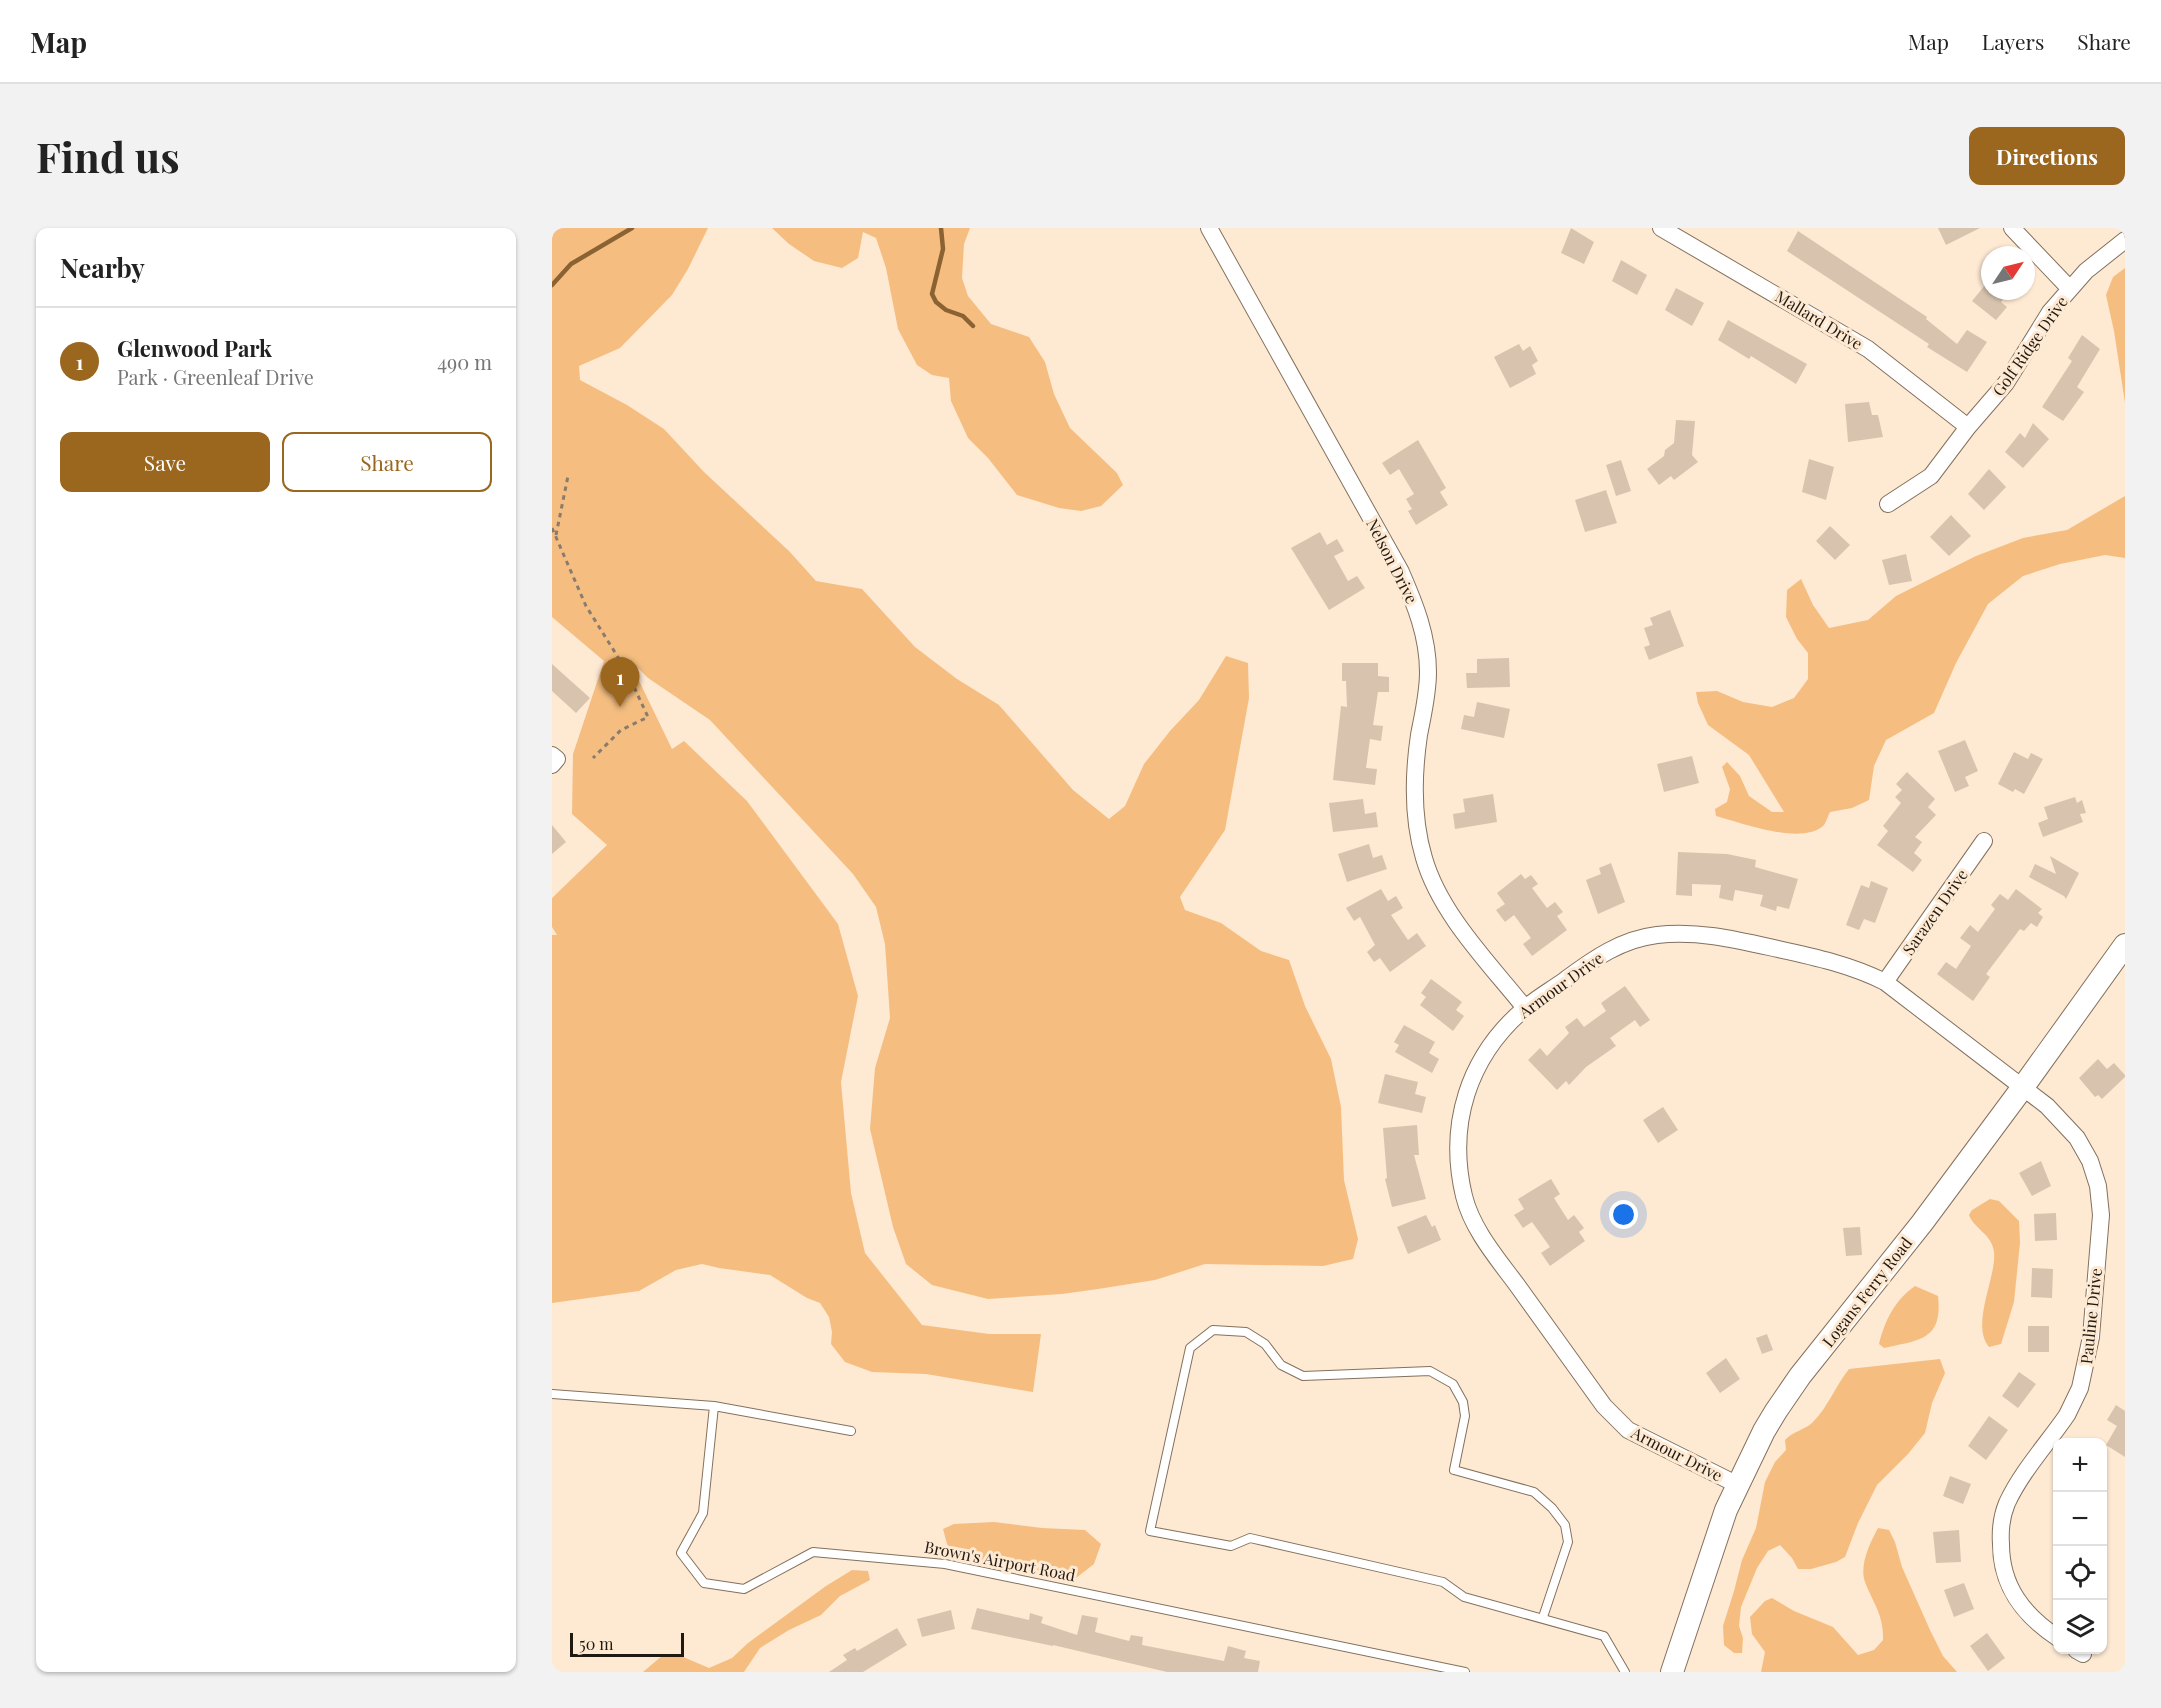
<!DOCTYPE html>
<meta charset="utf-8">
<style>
:root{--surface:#fff;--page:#f2f2f2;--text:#222;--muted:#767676;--line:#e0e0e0;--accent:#9b661e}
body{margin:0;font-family:"Playfair Display",serif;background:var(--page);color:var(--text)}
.controls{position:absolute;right:18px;bottom:18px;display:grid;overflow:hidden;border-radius:12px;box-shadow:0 2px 4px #0004}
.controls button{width:54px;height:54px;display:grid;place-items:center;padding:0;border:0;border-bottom:2px solid var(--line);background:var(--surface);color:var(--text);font:30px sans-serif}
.compass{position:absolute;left:1429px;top:18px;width:54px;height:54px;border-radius:50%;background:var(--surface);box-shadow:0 2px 4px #0004;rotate:55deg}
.scale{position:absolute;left:18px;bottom:15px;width:114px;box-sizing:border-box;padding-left:6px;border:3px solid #201911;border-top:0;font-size:16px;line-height:21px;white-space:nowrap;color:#201911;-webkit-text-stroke:4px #fee9d3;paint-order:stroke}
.you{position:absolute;left:1072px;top:987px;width:21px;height:21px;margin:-15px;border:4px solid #fff;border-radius:50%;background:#1a73e8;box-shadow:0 0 0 9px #1a73e833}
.badge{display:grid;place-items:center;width:39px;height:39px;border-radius:50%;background:var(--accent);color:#fff;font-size:20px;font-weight:700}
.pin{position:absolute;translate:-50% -50px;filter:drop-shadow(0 2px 3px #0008)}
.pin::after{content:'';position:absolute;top:32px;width:21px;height:18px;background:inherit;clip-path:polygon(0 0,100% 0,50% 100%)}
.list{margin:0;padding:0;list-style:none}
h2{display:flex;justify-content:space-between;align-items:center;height:78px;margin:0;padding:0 24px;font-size:26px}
h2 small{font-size:20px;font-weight:400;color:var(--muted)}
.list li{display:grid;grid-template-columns:39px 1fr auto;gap:18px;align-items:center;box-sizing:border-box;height:108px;padding:0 24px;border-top:2px solid var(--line)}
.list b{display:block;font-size:22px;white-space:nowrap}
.list p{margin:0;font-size:20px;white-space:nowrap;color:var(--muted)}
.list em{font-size:20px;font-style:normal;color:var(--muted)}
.actions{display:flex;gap:12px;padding:18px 24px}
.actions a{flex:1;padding:14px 0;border:2px solid var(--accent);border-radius:12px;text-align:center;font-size:21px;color:var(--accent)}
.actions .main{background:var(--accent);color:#fff}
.icon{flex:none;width:33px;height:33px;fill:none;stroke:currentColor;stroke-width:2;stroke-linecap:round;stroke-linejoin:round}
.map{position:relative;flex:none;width:1573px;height:1444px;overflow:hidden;border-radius:12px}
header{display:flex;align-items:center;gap:36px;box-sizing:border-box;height:84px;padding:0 30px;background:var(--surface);border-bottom:2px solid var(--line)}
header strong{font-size:28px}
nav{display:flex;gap:33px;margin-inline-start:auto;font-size:21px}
.intro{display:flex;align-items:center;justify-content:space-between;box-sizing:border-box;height:144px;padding:0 36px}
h1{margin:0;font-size:42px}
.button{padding:15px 27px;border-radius:12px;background:var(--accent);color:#fff;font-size:21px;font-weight:700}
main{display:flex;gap:36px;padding:0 36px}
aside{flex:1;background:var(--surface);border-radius:12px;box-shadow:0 2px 4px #0004}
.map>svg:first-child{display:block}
</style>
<header>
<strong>Map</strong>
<nav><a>Map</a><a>Layers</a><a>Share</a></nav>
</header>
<div class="intro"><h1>Find us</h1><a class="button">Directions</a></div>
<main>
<aside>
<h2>Nearby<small></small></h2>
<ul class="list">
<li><span class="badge">1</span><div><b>Glenwood Park</b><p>Park · Greenleaf Drive</p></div><em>490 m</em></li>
</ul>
<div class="actions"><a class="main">Save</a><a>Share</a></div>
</aside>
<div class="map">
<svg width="1573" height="1444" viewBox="0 0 1573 1444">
<rect width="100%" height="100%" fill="#fee9d3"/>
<!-- green -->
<path fill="#f5be80" d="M 0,0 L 156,0 L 136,41 L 120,67 L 68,120 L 27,138 L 28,152 L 75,177 L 112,201 L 152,244 L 237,323 L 264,353 L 310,361 L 363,419 L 405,451 L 447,477 L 521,562 L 557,591 L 573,578 L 592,536 L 618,503 L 647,472 L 674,428 L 696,435 L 697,470 L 673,602 L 628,669 L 633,682 L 669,695 L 709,723 L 737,732 L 753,778 L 779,831 L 789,879 L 792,952 L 806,1011 L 801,1031 L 771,1038 L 653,1036 L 603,1052 L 546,1061 L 510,1066 L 436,1071 L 380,1057 L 354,1036 L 341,999 L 318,901 L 323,840 L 338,790 L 333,716 L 324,679 L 301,646 L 158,492 L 96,450 L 76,430 L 120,521 L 132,513 L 195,573 L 286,696 L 306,768 L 289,854 L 299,965 L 313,1025 L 370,1097 L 437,1106 L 489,1106 L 481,1164 L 374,1146 L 320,1144 L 293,1134 L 279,1116 L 280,1104 L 277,1089 L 268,1075 L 255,1070 L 218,1047 L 167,1040 L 150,1036 L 124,1042 L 87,1063 L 0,1075 L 0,707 L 5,707 L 0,699 L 0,670 L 55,617 L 20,586 L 21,526 L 52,433 L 0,389 Z
M 220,0 L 418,0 L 412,16 L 410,50 L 416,68 L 439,96 L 477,109 L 493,134 L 502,166 L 518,200 L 565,245 L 571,257 L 549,278 L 529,283 L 507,280 L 465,267 L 436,230 L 416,210 L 399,173 L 397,150 L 380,147 L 365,137 L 346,101 L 334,40 L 324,10 L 311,4 L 306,30 L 290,40 L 262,33 L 237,16 Z
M 1573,40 L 1573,175 L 1562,103 L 1554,67 L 1561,49 Z
M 1573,268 L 1573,330 L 1553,327 L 1508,336 L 1471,348 L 1436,376 L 1404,435 L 1382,485 L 1334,512 L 1322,538 L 1317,572 L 1300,580 L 1278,584 C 1276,588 1274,594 1272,597 C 1251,618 1190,595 1164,588 L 1163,581 L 1175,574 L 1178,561 L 1170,539 L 1175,534 L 1188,548 L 1197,568 L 1220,584 L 1232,584 L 1197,527 L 1156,497 L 1146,475 L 1144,464 L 1165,463 L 1191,474 L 1220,479 L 1242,470 L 1256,451 L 1256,425 L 1245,411 L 1234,389 L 1235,362 L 1249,351 L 1261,377 L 1277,400 L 1316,392 L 1344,368 L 1424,328 L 1471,310 L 1515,302 Z
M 1438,971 L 1447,973 L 1467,993 L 1468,1015 L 1462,1074 L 1449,1116 L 1437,1119 C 1418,1097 1445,1048 1442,1024 C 1440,1006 1423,1002 1417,987 L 1420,982 Z
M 1363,1058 L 1386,1068 C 1391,1112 1368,1112 1332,1120 L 1327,1116 C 1333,1092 1343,1072 1363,1058 Z
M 1388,1131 L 1393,1145 L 1380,1175 L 1373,1205 L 1356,1226 L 1325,1257 L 1306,1295 L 1293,1329 L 1284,1334 L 1259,1341 L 1246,1341 L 1240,1330 L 1228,1317 L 1216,1323 L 1205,1340 L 1189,1379 L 1187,1398 L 1191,1410 L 1190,1425 L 1182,1425 L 1172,1417 L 1171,1398 L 1182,1363 L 1190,1332 L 1204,1300 L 1213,1254 L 1223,1234 L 1234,1222 L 1233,1212 C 1241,1203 1253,1202 1261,1194 C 1276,1179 1284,1157 1297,1141 Z
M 442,1294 L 490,1300 L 533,1302 L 549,1316 L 542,1336 L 524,1350 L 453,1342 L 403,1329 L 395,1316 L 391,1301 L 402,1296 Z
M 1326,1300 L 1337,1302 L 1343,1314 L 1350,1339 L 1378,1402 L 1391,1428 L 1405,1444 L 1209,1444 L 1213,1424 L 1200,1406 L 1198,1389 L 1213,1373 L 1220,1370 L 1242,1383 L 1281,1399 L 1306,1427 L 1322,1422 L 1331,1412 C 1332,1387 1321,1375 1313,1354 C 1307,1337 1318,1315 1326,1300 Z
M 300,1342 L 316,1343 L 318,1352 L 288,1368 L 269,1387 L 237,1402 L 208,1420 L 192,1444 L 91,1444 L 111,1427 L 129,1428 L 157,1440 L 180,1430 L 196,1415 L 274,1358 Z"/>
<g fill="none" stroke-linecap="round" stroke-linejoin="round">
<!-- stream -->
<path stroke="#8b6333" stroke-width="4.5" d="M 389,0 L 391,21 L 380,66 L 384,74 L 394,82 L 411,88 L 421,98
M 0,57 L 19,36 L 80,0"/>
</g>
<!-- building -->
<path fill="#d8c4ae" d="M 1019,0 L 1042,14 L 1032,36 L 1009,25 Z
M 1386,0 L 1428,0 L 1394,17 Z
M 1246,3 L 1375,89 L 1374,91 L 1405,116 L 1415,102 L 1435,114 L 1415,144 L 1375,119 L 1377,116 L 1235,23 Z
M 1069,32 L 1095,47 L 1085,67 L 1060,53 Z
M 1438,51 L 1438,63 L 1457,63 L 1449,74 L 1455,79 L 1444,92 L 1420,73 Z
M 1124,60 L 1152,75 L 1140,98 L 1113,82 Z
M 1176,92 L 1255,136 L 1244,156 L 1199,128 L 1197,131 L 1166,112 Z
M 1530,107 L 1548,121 L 1525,159 L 1532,164 L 1511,193 L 1490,179 L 1520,133 L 1516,130 Z
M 967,116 L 971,123 L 978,118 L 986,133 L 980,137 L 984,146 L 958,160 L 942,129 Z
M 1317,174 L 1320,187 L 1326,187 L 1331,209 L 1296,214 L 1293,176 Z
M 1124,192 L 1143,193 L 1140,227 L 1146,234 L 1122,252 L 1119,248 L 1107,257 L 1095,241 L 1112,228 L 1113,222 L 1122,215 Z
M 1481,195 L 1497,211 L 1471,240 L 1453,224 L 1468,205 L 1473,210 Z
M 866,212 L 894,260 L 888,264 L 896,277 L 864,297 L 856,283 L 860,281 L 854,271 L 862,266 L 847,241 L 838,247 L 830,235 Z
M 1257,231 L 1282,239 L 1274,272 L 1250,264 Z
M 1069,232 L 1079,263 L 1064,268 L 1054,237 Z
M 1437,241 L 1454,259 L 1432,282 L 1416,266 Z
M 1054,262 L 1065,295 L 1033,304 L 1023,272 Z
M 1399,287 L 1419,308 L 1397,328 L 1378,309 Z
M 1278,298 L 1298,317 L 1283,332 L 1264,313 Z
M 768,304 L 775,317 L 785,311 L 792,323 L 782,328 L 796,353 L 805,348 L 813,360 L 777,382 L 739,320 Z
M 1354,326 L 1360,353 L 1337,357 L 1330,332 Z
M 1118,382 L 1132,418 L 1097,432 L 1092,419 L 1098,417 L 1092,400 L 1101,397 L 1098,390 Z
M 957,430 L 958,459 L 915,460 L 914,445 L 925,445 L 925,431 Z
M 790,435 L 826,435 L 826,448 L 837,449 L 837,464 L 826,464 L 821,497 L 831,498 L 829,513 L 818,511 L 814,540 L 825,541 L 823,557 L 781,552 L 789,478 L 795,479 L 794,453 L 790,453 Z
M 0,436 L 38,470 L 24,485 L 0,463 Z
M 925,474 L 958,481 L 952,510 L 909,501 L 912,487 L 922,489 Z
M 1413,512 L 1426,543 L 1413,549 L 1417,558 L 1403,564 L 1386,523 Z
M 1462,524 L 1476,531 L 1479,525 L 1491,531 L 1472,566 L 1463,561 L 1461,564 L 1446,556 Z
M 1140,528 L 1147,555 L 1112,564 L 1105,536 Z
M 1355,544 L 1383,571 L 1376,579 L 1384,587 L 1363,609 L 1370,614 L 1362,625 L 1370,632 L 1361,644 L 1325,617 L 1336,603 L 1331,598 L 1349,575 L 1343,569 L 1350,562 L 1344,556 Z
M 941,566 L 945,594 L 903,601 L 901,586 L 913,584 L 911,571 Z
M 1523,569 L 1525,575 L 1530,572 L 1534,585 L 1528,586 L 1531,594 L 1491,609 L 1486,595 L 1496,591 L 1492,579 Z
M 811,571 L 813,586 L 824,584 L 826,599 L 781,604 L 777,575 Z
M 0,597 L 14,614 L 0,626 Z
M 817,616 L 821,630 L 830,627 L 835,641 L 795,654 L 786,626 Z
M 1126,624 L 1175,626 L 1204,632 L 1203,639 L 1246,651 L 1237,681 L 1225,678 L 1224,683 L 1208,678 L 1211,667 L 1183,662 L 1181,673 L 1167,670 L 1169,657 L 1140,656 L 1140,668 L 1124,667 Z
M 1498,628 L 1527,645 L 1514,671 L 1512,668 L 1477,649 L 1483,636 L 1504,646 Z
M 1059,635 L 1073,674 L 1046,686 L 1034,652 L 1049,646 L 1047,640 Z
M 969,646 L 973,651 L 979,647 L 986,656 L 980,660 L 995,680 L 1003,674 L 1011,684 L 1005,688 L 1015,702 L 980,728 L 971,716 L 979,710 L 962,687 L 953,694 L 944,682 L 953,676 L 945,665 Z
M 1319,653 L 1336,660 L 1323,695 L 1312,691 L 1307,702 L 1294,697 L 1309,657 L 1317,660 Z
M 829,661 L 836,673 L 844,668 L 851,680 L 839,687 L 856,712 L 865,705 L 874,718 L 838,744 L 828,730 L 822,734 L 815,724 L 823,717 L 808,689 L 802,693 L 794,680 Z
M 1464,661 L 1490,681 L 1486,685 L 1491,689 L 1485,699 L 1479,695 L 1472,703 L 1468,701 L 1434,746 L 1438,749 L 1421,773 L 1385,746 L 1394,734 L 1404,741 L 1419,718 L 1408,710 L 1418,697 L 1426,704 L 1443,681 L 1439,677 L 1448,666 L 1456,672 Z
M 879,751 L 910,774 L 904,782 L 912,788 L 901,803 L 868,777 L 874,769 L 869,765 Z
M 1073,758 L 1098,792 L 1088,799 L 1083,792 L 1058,810 L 1064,818 L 1034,839 L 1017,857 L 1014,853 L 1005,862 L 976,832 L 988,820 L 995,828 L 1017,805 L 1013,799 L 1025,790 L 1032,799 L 1054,783 L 1049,775 Z
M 852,797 L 883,814 L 877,825 L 887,831 L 880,845 L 843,824 L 847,817 L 842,814 Z
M 1546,831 L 1555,841 L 1562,835 L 1573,847 L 1573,849 L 1550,871 L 1546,867 L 1543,869 L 1527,850 Z
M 833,846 L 866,854 L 863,866 L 874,869 L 870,885 L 826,875 Z
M 1111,879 L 1126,902 L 1106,915 L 1091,892 Z
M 865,897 L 867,927 L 862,927 L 874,971 L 840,979 L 833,951 L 835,950 L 831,900 Z
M 1489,933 L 1499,958 L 1480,968 L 1467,945 Z
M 999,951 L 1008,966 L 1002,970 L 1016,992 L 1022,987 L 1032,1000 L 1027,1004 L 1033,1013 L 998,1038 L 989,1025 L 998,1019 L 980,994 L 971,1000 L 962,987 L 972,981 L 966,971 Z
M 1504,985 L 1505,1012 L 1483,1013 L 1482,986 Z
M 874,987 L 880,999 L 883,997 L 889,1012 L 856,1026 L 845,999 Z
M 1308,999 L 1310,1027 L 1294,1028 L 1291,1000 Z
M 1480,1040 L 1501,1041 L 1500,1070 L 1479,1069 Z
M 1476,1098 L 1497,1098 L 1497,1124 L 1476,1124 Z
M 1215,1106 L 1221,1122 L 1210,1126 L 1204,1110 Z
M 1174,1130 L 1188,1151 L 1168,1165 L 1154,1145 Z
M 1467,1144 L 1484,1156 L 1466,1180 L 1450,1168 Z
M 1564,1177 L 1573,1183 L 1573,1229 L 1554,1217 L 1565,1198 L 1555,1192 Z
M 1437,1188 L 1456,1202 L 1434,1232 L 1416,1218 Z
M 1398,1248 L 1419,1256 L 1411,1276 L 1391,1268 Z
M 1407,1302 L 1409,1334 L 1384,1335 L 1381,1304 Z
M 1412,1355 L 1422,1381 L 1402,1389 L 1392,1362 Z
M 425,1380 L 477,1392 L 478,1385 L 491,1389 L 489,1395 L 525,1407 L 530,1387 L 546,1390 L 543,1404 L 577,1413 L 579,1407 L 591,1409 L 590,1417 L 672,1433 L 676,1418 L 694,1423 L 692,1430 L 708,1433 L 706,1444 L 615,1444 L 501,1417 L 501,1418 L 419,1401 Z
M 399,1382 L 403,1401 L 370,1409 L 365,1391 Z
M 345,1400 L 355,1417 L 311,1444 L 277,1444 L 295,1432 L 291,1427 L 303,1420 L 305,1423 Z
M 1435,1405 L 1453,1430 L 1436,1443 L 1418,1418 Z"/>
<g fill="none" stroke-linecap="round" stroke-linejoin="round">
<!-- lane casing -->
<g stroke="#83715d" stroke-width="10">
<path id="lane" d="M 0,1166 L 162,1178 L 151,1285 L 129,1325 L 152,1355 L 192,1361 L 261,1324 L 393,1336 L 913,1444
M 162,1178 L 299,1203
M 991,1389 L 1016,1314 L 1013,1297 L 1000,1280 L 982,1264 L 902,1242 L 913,1188 L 911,1174 L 901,1156 L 878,1143 L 751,1148 L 729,1137 L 713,1116 L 694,1104 L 661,1102 L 638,1120 L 598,1303 L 679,1318 L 698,1310 L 891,1354 L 912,1369 L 1052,1408 L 1073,1444"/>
</g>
<!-- street casing -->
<g stroke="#83715d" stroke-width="18">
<path id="street" d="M 657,0 L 849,344 C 863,376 876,408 876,444 C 876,466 871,486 867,507 C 861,548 860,590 872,630 C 888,686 937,735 973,780
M 1109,0 L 1316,121 L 1416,199
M 1460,0 L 1518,61
M 1336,276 L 1379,248 L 1416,199 L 1454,155 L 1498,84 L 1534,43 L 1573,12
M 0,527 L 5,531 L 0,537
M 1333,754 L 1432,613
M 1186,1257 L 1076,1202 L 1052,1178 C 1023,1138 994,1097 965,1057 C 945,1030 920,1001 912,968 C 895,897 916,829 972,781 C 985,770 999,762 1013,752 C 1041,731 1070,711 1105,707 C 1146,702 1186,712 1226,721 C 1263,729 1299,737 1333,754 L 1495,878 L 1525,910 L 1538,933 L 1546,958 L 1549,987 L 1539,1109 L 1528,1160 L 1515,1187 C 1495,1216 1470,1243 1455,1275 C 1450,1287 1448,1302 1449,1316 C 1449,1358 1471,1387 1506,1410
M 1524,1422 L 1531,1426"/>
</g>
<!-- secondary casing -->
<g stroke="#83715d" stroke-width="24">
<path id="secondary" d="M 1120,1444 L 1174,1282 L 1212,1203 L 1224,1183 L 1248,1148 L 1370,995 L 1471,859 L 1573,717"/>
</g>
<!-- path -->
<path stroke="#897c6d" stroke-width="3" stroke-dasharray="4.5 4.5" stroke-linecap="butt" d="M 0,300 L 34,378 L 74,442 L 96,489 L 69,502 L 41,530
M 4,307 L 16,248"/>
<!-- lane -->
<use href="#lane" stroke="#fff" stroke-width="8"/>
<!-- street -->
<use href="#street" stroke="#fff" stroke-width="16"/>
<!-- secondary -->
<use href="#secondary" stroke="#fff" stroke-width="22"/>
</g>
<g text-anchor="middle" stroke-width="6" stroke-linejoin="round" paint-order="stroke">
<!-- street labels -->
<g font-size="16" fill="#201911" stroke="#fee9d3">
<text transform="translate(1267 92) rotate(31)" y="6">Mallard Drive</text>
<text transform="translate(1478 118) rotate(-55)" y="6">Golf Ridge Drive</text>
<text transform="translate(840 333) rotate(63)" y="6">Nelson Drive</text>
<text transform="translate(1383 684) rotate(-55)" y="6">Sarazen Drive</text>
<text transform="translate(1009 757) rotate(-36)" y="6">Armour Drive</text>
<text transform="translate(1315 1064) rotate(-52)" y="6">Logans Ferry Road</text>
<text transform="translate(1539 1088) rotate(-84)" y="6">Pauline Drive</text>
<text transform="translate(1125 1226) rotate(27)" y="6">Armour Drive</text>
<text transform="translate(448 1333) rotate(11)" y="6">Brown's Airport Road</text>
</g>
</g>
</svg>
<div class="controls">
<button>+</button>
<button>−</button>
<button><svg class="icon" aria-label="locate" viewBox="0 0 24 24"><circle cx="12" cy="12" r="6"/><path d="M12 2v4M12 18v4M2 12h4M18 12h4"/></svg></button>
<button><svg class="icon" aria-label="layers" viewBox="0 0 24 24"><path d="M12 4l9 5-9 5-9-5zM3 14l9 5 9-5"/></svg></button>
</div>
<svg class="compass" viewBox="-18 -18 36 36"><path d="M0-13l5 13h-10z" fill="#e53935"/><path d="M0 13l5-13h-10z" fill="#767676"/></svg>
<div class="scale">50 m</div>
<div class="you"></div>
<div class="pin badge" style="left:68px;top:479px">1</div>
</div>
</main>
